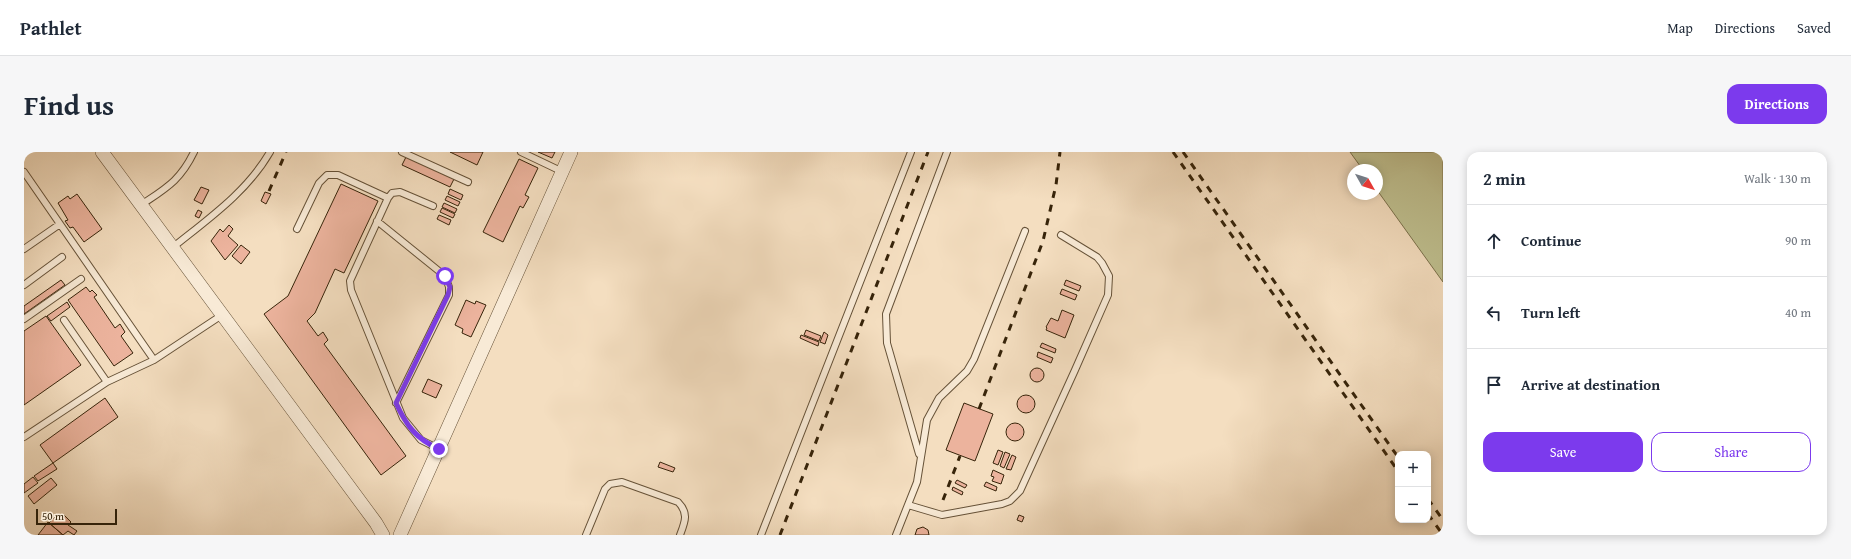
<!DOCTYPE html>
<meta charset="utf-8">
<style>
:root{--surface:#fff;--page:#f6f6f7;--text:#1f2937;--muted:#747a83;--line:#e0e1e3;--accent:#7c3aed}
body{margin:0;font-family:"Gentium Book Plus",serif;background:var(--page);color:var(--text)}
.controls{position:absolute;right:12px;bottom:12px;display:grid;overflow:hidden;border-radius:8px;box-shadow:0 2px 10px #0003}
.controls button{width:36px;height:36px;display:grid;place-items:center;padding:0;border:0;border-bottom:1px solid var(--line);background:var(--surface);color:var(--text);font:20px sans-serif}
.compass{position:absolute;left:1323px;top:12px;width:36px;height:36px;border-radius:50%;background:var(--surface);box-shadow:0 2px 10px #0003;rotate:129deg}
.scale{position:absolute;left:12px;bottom:10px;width:81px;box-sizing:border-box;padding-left:4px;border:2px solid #37240a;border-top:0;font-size:11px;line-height:14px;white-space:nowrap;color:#37240a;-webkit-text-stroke:3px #f8ead6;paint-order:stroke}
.stop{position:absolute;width:12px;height:12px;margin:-9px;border:3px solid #7c3aed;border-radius:50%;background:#fff}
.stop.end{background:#7c3aed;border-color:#fff;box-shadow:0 1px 4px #0008}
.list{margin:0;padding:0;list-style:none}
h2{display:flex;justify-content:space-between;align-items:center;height:52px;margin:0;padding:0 16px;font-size:17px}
h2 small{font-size:13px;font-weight:400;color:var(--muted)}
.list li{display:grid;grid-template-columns:26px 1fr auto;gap:12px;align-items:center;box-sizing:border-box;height:72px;padding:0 16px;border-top:1px solid var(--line)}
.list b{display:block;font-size:15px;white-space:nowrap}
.list em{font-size:13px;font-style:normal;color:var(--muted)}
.actions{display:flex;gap:8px;padding:12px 16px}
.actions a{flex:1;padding:9px 0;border:1px solid var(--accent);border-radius:12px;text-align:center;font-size:14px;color:var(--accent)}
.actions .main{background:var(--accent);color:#fff}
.icon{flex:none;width:22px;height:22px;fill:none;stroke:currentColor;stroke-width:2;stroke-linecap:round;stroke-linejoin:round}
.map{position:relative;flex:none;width:1419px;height:383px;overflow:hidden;border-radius:12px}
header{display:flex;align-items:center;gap:24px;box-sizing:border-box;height:56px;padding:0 20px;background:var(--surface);border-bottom:1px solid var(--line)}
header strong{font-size:19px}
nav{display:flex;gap:22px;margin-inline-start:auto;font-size:14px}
.intro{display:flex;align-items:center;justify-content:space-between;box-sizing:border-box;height:96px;padding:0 24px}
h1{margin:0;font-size:28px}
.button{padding:10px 18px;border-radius:12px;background:var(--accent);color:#fff;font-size:14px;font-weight:700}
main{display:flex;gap:24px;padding:0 24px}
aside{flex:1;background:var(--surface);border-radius:12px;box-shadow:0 2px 10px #0003}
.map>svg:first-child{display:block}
</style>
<header>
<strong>Pathlet</strong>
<nav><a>Map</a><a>Directions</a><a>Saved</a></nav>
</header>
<div class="intro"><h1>Find us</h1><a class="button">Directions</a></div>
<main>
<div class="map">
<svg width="1419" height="383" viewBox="0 0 1419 383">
<rect width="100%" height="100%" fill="#f4dec0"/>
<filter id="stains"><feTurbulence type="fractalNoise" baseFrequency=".005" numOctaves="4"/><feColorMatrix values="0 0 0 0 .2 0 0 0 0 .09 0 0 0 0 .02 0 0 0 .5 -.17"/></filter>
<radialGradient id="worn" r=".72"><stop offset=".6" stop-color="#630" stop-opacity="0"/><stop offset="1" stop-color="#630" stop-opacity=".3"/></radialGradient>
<!-- green -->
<path fill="#bfc090" stroke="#7b724d" d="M 1326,0 L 1419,0 L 1419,130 L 1353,38 L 1353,18 L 1339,18 Z"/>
<!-- building -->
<path fill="#ecb39d" stroke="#37240a" d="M 426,0 L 459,0 L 453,13 Z
M 514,0 L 531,0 L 528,6 Z
M 382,5 L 430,27 L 426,35 L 378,13 Z
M 495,7 L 514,16 L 501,43 L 505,45 L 499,56 L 496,54 L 479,90 L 459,80 Z
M 317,32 L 354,49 L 320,121 L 311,117 L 291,161 L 283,169 L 294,184 L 299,180 L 304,188 L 300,192 L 382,304 L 357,323 L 240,162 L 264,144 Z
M 177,35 L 185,38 L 178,52 L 170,48 Z
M 426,37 L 439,43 L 437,48 L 424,42 Z
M 241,40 L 247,42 L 242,52 L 237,49 Z
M 53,42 L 78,77 L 60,90 L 49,75 L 46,76 L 41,69 L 44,68 L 34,51 L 44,44 L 46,47 Z
M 423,44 L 436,50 L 434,54 L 421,48 Z
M 420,51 L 433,57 L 431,61 L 418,55 Z
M 418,56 L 431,62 L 429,66 L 416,60 Z
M 174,58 L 178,60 L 175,66 L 171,64 Z
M 415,63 L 427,68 L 425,73 L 413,67 Z
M 205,73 L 209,77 L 204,84 L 214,93 L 201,108 L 187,89 L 196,77 L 199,80 Z
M 217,93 L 226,100 L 217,112 L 208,104 Z
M 37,128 L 41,133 L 0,162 L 0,154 Z
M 1042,128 L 1057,134 L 1055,139 L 1040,133 Z
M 62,135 L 66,140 L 68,138 L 73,143 L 70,145 L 91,176 L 96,172 L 101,180 L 97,184 L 109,201 L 90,214 L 44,148 Z
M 1038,137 L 1053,143 L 1051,148 L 1036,142 Z
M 442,148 L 451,152 L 452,149 L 462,153 L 447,185 L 438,181 L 439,177 L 431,173 Z
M 43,150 L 46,155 L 27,169 L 23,164 Z
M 1038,158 L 1050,163 L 1041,186 L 1022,178 L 1023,176 L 1022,175 L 1027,166 L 1034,169 Z
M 22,164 L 57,213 L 0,253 L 0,179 Z
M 782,178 L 797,184 L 795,189 L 780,183 Z
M 800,180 L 804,183 L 801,192 L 796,190 Z
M 777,183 L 795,190 L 794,194 L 776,186 Z
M 1018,191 L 1032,197 L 1031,201 L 1016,195 Z
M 1014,200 L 1029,206 L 1027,211 L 1013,205 Z
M1006 223a7 7 0 1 1 14 0a7 7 0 1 1-14 0Z
M 404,227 L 418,233 L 412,246 L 398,240 Z
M993 252a9 9 0 1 1 18 0a9 9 0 1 1-18 0Z
M 81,246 L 94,265 L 29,311 L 16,293 Z
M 940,251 L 969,262 L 951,309 L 922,298 Z
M982 280a9 9 0 1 1 18 0a9 9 0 1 1-18 0Z
M 974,298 L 979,300 L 974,313 L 969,311 Z
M 981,300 L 986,302 L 980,316 L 976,314 Z
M 988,303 L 992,305 L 987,318 L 982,317 Z
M 636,310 L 651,316 L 649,320 L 634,315 Z
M 29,311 L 33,317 L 14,329 L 10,324 Z
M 969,318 L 980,323 L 977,332 L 968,329 L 970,325 L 967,324 Z
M 9,325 L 14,331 L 0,341 L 0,332 Z
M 27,326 L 33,333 L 10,352 L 4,344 Z
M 933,328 L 943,333 L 941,336 L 931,331 Z
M 962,330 L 973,335 L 972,339 L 960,334 Z
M 929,335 L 939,340 L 938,343 L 928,338 Z
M 33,363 L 37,366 L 40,363 L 47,370 L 44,373 L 53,379 L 50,383 L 44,379 L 39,383 L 25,371 Z
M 995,363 L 1000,365 L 998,370 L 993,368 Z
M 24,370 L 39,383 L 14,383 Z
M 899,375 L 904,378 L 905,383 L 891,383 L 893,377 Z"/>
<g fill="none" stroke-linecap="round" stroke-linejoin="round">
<!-- lane casing -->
<g stroke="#665238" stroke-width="8">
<path id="lane" d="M 378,0 L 444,30
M 497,0 L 539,20
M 0,20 L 130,208
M 117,53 C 142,36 156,29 170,0
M 409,54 L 376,40 L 368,41 L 364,46 L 326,129 L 327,138 L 379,266 L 397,288 L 415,297
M 353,69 L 421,124 L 425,135 L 425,143 L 372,251
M 273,77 L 295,31 L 303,23 L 314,23 L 364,46
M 148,96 C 184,67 223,40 246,0
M 0,97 L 36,72
M 0,133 L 38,105
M 0,167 L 57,127
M 40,168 L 83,230
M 0,285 L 83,230 L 130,208 L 198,163
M 895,302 L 863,191 L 862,162 L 923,0
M 884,353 L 918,363 L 978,352 L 986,349 L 996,339 L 1051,218 L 1084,143 L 1085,124 L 1078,111 L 1073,105 L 1037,83
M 562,383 L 581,337 L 586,332 L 598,330 L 654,350 C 665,361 661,370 656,383
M 737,383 L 887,0
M 872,383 L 893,330 L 903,268 L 915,246 L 943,219 L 950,207 L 1001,79"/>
</g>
<!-- street casing -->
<g stroke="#665238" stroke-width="14">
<path id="street" d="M 78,0 L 352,371 L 359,383
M 376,383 L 547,0"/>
</g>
<!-- lane -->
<use href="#lane" stroke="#f8ead6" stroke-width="6"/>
<!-- street -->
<use href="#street" stroke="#f8ead6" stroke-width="13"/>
<!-- rail -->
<path stroke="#37240a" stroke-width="3" stroke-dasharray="7 7" stroke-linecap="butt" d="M 1149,0 L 1374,319
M 1159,0 L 1374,305
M 245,39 L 262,0
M 955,257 L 1019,89 L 1032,33 L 1036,0
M 1404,347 L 1419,368
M 919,348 L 936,304
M 1404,362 L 1419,383
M 756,383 L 904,0"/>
</g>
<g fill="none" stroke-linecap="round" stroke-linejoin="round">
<!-- route -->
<path stroke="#7c3aed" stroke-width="5" d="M 415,297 C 392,287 382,273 372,251 L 424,143 L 426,135 L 421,124"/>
</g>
<rect width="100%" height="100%" filter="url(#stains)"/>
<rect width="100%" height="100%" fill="url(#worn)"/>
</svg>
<div class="controls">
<button>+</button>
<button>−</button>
</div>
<svg class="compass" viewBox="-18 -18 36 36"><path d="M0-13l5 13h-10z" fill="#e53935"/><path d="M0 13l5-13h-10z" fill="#747a83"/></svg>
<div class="scale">50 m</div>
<div class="stop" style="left:421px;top:124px"></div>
<div class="stop end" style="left:415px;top:297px"></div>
</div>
<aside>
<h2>2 min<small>Walk · 130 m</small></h2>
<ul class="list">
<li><svg class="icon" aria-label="ahead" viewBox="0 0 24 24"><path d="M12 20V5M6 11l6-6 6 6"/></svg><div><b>Continue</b></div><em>90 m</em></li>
<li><svg class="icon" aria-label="left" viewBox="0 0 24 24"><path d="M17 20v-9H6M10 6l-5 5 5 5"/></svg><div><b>Turn left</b></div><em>40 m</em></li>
<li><svg class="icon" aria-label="arrive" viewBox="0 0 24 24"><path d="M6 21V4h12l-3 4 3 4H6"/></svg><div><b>Arrive at destination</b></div></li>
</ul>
<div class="actions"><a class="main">Save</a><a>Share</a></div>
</aside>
</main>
